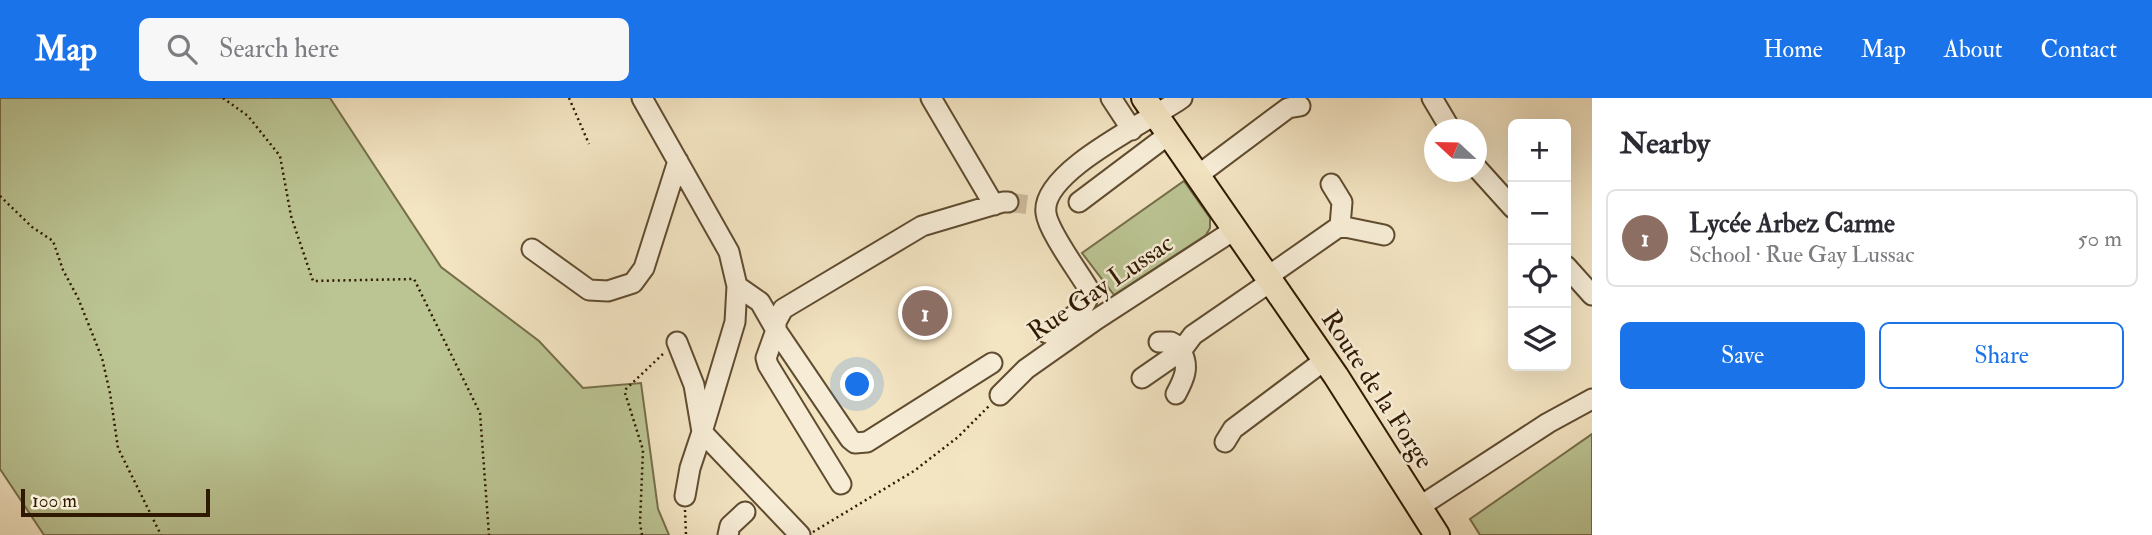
<!DOCTYPE html>
<meta charset="utf-8">
<style>
:root{--surface:#fff;--page:#f7f7f7;--text:#2b2b33;--muted:#7c7c81;--line:#e1e1e2;--accent:#1a73e8}
body{margin:0;font-family:"IM FELL Double Pica",serif;background:var(--page);color:var(--text)}
.controls{position:absolute;right:21px;top:21px;display:grid;overflow:hidden;border-radius:10px;box-shadow:0 7px 28px #0002}
.controls button{width:63px;height:63px;display:grid;place-items:center;padding:0;border:0;border-bottom:2px solid var(--line);background:var(--surface);color:var(--text);font:35px sans-serif}
.compass{position:absolute;left:1424px;top:21px;width:63px;height:63px;border-radius:50%;background:var(--surface);box-shadow:0 7px 28px #0002;rotate:292deg}
.scale{position:absolute;left:21px;bottom:18px;width:189px;box-sizing:border-box;padding-left:7px;border:4px solid #2f1900;border-top:0;font-size:19px;line-height:24px;white-space:nowrap;color:#2f1900;-webkit-text-stroke:5px #f7edd7;paint-order:stroke}
.you{position:absolute;left:858px;top:287px;width:24px;height:24px;margin:-18px;border:5px solid #fff;border-radius:50%;background:#1a73e8;box-shadow:0 0 0 10px #1a73e833}
.badge{display:grid;place-items:center;width:46px;height:46px;border-radius:50%;background:var(--accent);color:#fff;font-size:23px;font-weight:700}
.pin{position:absolute;translate:-50% -50%;border:4px solid #fff;box-shadow:0 2px 7px #0006}
.list{margin:0;padding:0;list-style:none}
h2{display:flex;justify-content:space-between;align-items:center;height:91px;margin:0;padding:0 28px;font-size:30px}
h2 small{font-size:23px;font-weight:400;color:var(--muted)}
.list li{display:grid;grid-template-columns:46px 1fr auto;gap:21px;align-items:center;box-sizing:border-box;height:98px;margin:0 14px 14px;padding:0 14px;border:2px solid var(--line);border-radius:10px}
.list b{display:block;font-size:26px;white-space:nowrap}
.list p{margin:0;font-size:23px;white-space:nowrap;color:var(--muted)}
.list em{font-size:23px;font-style:normal;color:var(--muted)}
.actions{display:flex;gap:14px;padding:21px 28px}
.actions a{flex:1;padding:16px 0;border:2px solid var(--accent);border-radius:10px;text-align:center;font-size:24px;color:var(--accent)}
.actions .main{background:var(--accent);color:#fff}
.icon{flex:none;width:38px;height:38px;fill:none;stroke:currentColor;stroke-width:2;stroke-linecap:round;stroke-linejoin:round}
.map{position:relative;flex:none;width:1592px;height:437px;overflow:hidden}
header{display:flex;align-items:center;gap:42px;box-sizing:border-box;height:98px;padding:0 35px;background:var(--accent);color:#fff}
header strong{font-size:33px}
nav{display:flex;gap:38px;margin-inline-start:auto;font-size:24px}
.search{width:490px;height:63px;background:var(--page);display:flex;align-items:center;gap:18px;box-sizing:border-box;padding:0 24px;border-radius:10px;color:var(--muted);font-size:26px}
main{display:flex}
aside{flex:1;background:var(--surface)}
.map>svg:first-child{display:block}
</style>
<header>
<strong>Map</strong>
<div class="search"><svg class="icon" aria-label="search" viewBox="0 0 24 24"><circle cx="10" cy="10" r="6"/><path d="M15 15l6 6"/></svg>Search here</div>
<nav><a>Home</a><a>Map</a><a>About</a><a>Contact</a></nav>
</header>
<main>
<div class="map">
<svg width="1592" height="437" viewBox="0 0 1592 437">
<rect width="100%" height="100%" fill="#f3e4c2"/>
<filter id="stains"><feTurbulence type="fractalNoise" baseFrequency=".00286" numOctaves="4"/><feColorMatrix values="0 0 0 0 .2 0 0 0 0 .09 0 0 0 0 .02 0 0 0 .5 -.17"/></filter>
<radialGradient id="worn" r=".72"><stop offset=".6" stop-color="#630" stop-opacity="0"/><stop offset="1" stop-color="#630" stop-opacity=".3"/></radialGradient>
<!-- green -->
<path fill="#bbc493" stroke="#756e4a" stroke-width="2" d="M 0,0 L 330,0 L 441,169 L 539,243 L 583,290 L 641,285 L 658,411 L 669,437 L 44,437 L 0,371 Z
M 1184,83 L 1210,120 L 1210,130 L 1206,137 L 1114,197 L 1082,155 Z
M 1592,336 L 1592,437 L 1480,437 L 1470,421 Z"/>
<g fill="none" stroke-linecap="round" stroke-linejoin="round">
<!-- minor-tunnel -->
<path stroke="#ccbb9b" stroke-width="19" stroke-dasharray="19 10" stroke-linecap="butt" d="M 1008,104 L 1030,107"/>
<!-- minor casing -->
<g stroke="#604c30" stroke-width="23">
<path id="minor" d="M 642,0 L 729,154 L 737,188 L 735,224 L 702,334 L 800,437
M 931,0 L 994,107
M 1111,0 L 1132,32
M 1432,0 L 1451,32
M 1476,69 L 1513,110
M 1197,78 L 1288,10 L 1300,8
M 1331,86 L 1342,104 L 1340,128 L 1384,137
M 1079,104 L 1168,37
M 532,151 L 589,192 L 608,193 L 633,185 L 644,170 L 678,63
M 1566,168 L 1592,197
M 1267,179 L 1340,128
M 737,188 L 760,204 L 776,232 L 766,260 L 768,267 L 841,386
M 1047,235 C 1063,224 1092,213 1088,190 C 1078,173 1048,133 1046,115 C 1040,73 1152,22 1182,0
M 677,244 L 694,287 L 702,334 L 690,370 L 685,398
M 1159,244 L 1171,244 L 1181,250
M 992,265 L 867,344 L 855,345 L 850,341 L 776,232 L 776,224 L 783,211 L 922,128 L 1003,104 L 1008,104
M 1142,280 L 1181,253
M 1176,296 C 1184,281 1190,269 1181,253 L 1193,237 L 1270,184
M 1000,297 L 1026,271 L 1097,221 L 1234,132
M 1225,344 L 1233,331 L 1325,262
M 1419,409 L 1548,325 L 1592,301
M 728,437 L 730,428 L 745,414"/>
</g>
<!-- major casing -->
<g stroke="#2f1900" stroke-width="28">
<path id="major" d="M 1144,0 L 1336,278 L 1437,437"/>
</g>
<!-- path -->
<path stroke="#2f1900" stroke-width="2.5" stroke-dasharray="2 3.5" stroke-linecap="butt" d="M 223,0 L 248,18 L 280,58 L 291,118 L 313,183 L 414,181 L 480,315 L 489,437
M 569,0 L 589,46
M 0,98 L 32,129 L 53,143 L 63,172 L 78,200 L 102,260 L 110,295 L 118,350 L 161,437
M 685,412 L 686,437
M 813,434 L 914,373 L 958,339 L 989,308
M 642,437 L 640,425 L 643,352 L 625,295 L 626,291 L 665,254"/>
<!-- minor -->
<use href="#minor" stroke="#f7edd7" stroke-width="19"/>
<!-- major -->
<use href="#major" stroke="#f3e4c2" stroke-width="24"/>
</g>
<g text-anchor="middle" stroke-width="5" stroke-linejoin="round" paint-order="stroke">
<!-- street labels -->
<g font-size="26" fill="#2f1900" stroke="#f7edd7">
<text transform="translate(1100 189) rotate(-34)" y="9">Rue Gay Lussac</text>
<text transform="translate(1378 291) rotate(57)" y="9">Route de la Forge</text>
</g>
</g>
<rect width="100%" height="100%" filter="url(#stains)"/>
<rect width="100%" height="100%" fill="url(#worn)"/>
</svg>
<div class="controls">
<button>+</button>
<button>−</button>
<button><svg class="icon" aria-label="locate" viewBox="0 0 24 24"><circle cx="12" cy="12" r="6"/><path d="M12 2v4M12 18v4M2 12h4M18 12h4"/></svg></button>
<button><svg class="icon" aria-label="layers" viewBox="0 0 24 24"><path d="M12 4l9 5-9 5-9-5zM3 14l9 5 9-5"/></svg></button>
</div>
<svg class="compass" viewBox="-18 -18 36 36"><path d="M0-13l5 13h-10z" fill="#e53935"/><path d="M0 13l5-13h-10z" fill="#7c7c81"/></svg>
<div class="scale">100 m</div>
<div class="you"></div>
<div class="pin badge" style="left:925px;top:215px;background:#8d6e63">1</div>
</div>
<aside>
<h2>Nearby<small></small></h2>
<ul class="list">
<li><span class="badge" style="background:#8d6e63">1</span><div><b>Lycée Arbez Carme</b><p>School · Rue Gay Lussac</p></div><em>50 m</em></li>
</ul>
<div class="actions"><a class="main">Save</a><a>Share</a></div>
</aside>
</main>
